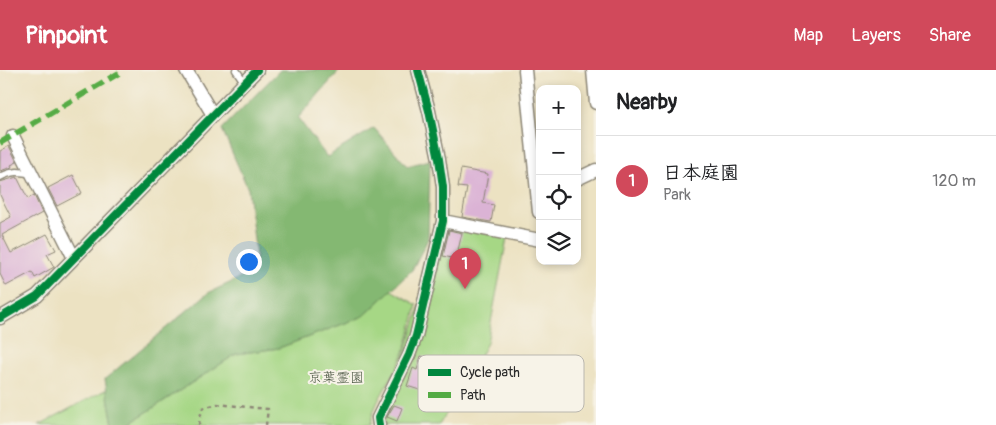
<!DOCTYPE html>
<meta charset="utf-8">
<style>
:root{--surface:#fff;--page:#f6f6f6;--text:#202124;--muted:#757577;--line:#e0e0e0;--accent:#d1495b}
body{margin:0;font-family:Pangolin,"Klee One",sans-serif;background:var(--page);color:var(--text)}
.controls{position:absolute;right:15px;top:15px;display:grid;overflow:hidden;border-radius:10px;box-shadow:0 2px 8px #0003}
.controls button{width:45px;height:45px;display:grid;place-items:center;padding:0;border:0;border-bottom:1px solid var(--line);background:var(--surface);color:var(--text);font:25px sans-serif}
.you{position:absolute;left:248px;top:191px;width:18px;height:18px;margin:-12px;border:4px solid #fff;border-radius:50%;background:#1a73e8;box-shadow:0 0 0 8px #1a73e833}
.badge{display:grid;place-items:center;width:32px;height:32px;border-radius:50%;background:var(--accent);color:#fff;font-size:16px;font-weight:700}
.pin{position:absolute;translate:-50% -41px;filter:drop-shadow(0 1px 2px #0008)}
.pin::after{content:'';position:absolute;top:26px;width:18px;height:15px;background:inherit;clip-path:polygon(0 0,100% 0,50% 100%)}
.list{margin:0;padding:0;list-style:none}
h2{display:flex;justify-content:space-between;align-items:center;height:65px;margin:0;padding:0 20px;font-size:21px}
h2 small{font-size:16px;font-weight:400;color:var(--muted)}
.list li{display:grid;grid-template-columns:32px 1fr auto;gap:15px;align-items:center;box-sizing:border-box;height:90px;padding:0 20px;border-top:1px solid var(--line)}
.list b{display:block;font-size:19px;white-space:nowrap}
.list p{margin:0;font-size:16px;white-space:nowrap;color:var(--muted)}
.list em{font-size:16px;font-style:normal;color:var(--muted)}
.icon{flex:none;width:28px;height:28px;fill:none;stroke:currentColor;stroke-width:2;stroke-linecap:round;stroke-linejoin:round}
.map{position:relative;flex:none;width:596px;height:355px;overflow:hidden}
header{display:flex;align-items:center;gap:30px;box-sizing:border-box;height:70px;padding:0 25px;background:var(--accent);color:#fff}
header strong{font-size:24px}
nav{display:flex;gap:28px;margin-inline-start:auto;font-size:18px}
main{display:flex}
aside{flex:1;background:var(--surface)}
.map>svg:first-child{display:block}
</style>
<header>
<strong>Pinpoint</strong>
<nav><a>Map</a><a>Layers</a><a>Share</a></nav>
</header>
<main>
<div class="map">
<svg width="596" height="355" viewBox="0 0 596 355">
<rect width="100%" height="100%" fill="#f7f3e8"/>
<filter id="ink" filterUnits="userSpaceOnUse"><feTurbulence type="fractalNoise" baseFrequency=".02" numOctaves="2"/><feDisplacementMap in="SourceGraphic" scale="10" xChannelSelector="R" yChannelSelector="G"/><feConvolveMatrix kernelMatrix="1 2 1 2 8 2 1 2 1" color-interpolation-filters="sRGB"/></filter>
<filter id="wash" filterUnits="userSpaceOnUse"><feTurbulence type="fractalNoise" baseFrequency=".0096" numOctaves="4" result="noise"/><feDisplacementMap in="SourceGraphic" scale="20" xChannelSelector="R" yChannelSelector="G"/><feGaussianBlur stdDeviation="1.12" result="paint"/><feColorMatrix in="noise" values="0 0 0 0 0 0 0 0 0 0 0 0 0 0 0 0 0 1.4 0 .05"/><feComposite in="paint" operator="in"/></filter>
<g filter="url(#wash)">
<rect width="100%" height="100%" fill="#ece2c2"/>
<!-- green -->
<path fill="#a6d785" stroke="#688158" d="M 446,155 L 507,168 L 487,273 L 463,317 L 439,355 L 384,355 L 384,348 Z
M 391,220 L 417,235 C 412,254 408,274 400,292 C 390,313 374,331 370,355 L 127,355 L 236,284 L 279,278 L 364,246 Z
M 107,319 L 113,355 L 39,355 Z"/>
<!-- forest -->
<path fill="#84b872" stroke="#58724e" d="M 280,0 L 340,0 L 298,48 L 327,87 L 374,58 L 407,96 L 430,90 L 428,169 L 412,200 L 364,246 L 279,278 L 236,284 L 127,355 L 113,355 L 105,309 L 208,223 L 253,202 L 256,186 L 248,119 L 222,59 Z"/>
<g id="blocks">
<!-- building -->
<path fill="#dbb3d5" d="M 9,76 L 17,92 L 11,95 L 12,97 L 0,101 L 0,81 Z
M 461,99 L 488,104 L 483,133 L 494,135 L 491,152 L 462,147 L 467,118 L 458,117 Z
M 73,105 L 82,123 L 57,136 L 48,118 Z
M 17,107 L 28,129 L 34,125 L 42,143 L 2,165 L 11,183 L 47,164 L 56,180 L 47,184 L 54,197 L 35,208 L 32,202 L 6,216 L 0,204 L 0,153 L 11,147 L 0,125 L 0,112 Z
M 449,160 L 462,163 L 456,189 L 443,186 Z
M 421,286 L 445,293 L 435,325 L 407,316 L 413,298 L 417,300 Z
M 394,335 L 402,338 L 397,351 L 387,347 Z"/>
</g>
</g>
<g filter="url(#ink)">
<use href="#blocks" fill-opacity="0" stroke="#8c8676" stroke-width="1"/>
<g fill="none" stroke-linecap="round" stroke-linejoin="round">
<!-- service casing -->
<g stroke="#8c8676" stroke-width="9">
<path id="service" d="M 236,0 L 245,13
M 0,107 C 12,101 18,101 32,104"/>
</g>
<!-- minor casing -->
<g stroke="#8c8676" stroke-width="15">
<path id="minor" d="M 186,0 L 213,45
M 525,0 L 539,142
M 593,0 L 596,33
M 13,66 L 74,188
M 577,109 L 596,100
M 443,151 L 540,170
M 0,248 L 37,226 L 257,0
M 379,355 L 378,348 L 409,285 L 416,266 L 443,151 L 443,117 L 439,89 L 429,41 L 418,0"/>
</g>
<!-- path -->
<path stroke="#8c8676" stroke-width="2.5" stroke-dasharray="4 4" stroke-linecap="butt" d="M 199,355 L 200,347 L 203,338 L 217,334 L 268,339 L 266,355"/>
<!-- service -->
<use href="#service" stroke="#fff" stroke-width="6"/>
<!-- minor -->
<use href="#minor" stroke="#fff" stroke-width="12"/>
<!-- quiet -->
<path stroke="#54ab44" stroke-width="6" stroke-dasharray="12 6" stroke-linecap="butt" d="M 0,73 L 124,0"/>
<!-- cycleway casing -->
<g stroke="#f7f3e8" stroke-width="11">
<path id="cycleway" d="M 0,248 L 37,226 L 257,0
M 379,355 L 378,348 L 409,285 L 416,266 L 443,151 L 443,117 L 439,89 L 429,41 L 418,0"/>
</g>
<!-- cycleway -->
<use href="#cycleway" stroke="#00873e" stroke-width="8"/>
</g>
</g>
<g text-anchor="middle" stroke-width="4" stroke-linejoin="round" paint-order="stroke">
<!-- park labels -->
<g font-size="14" fill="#4a5642" stroke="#f7f3e8">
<text x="336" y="312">京葉霊園</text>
</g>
</g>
<!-- legend -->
<rect x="418" y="285" width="166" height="57" rx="8" fill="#f7f3e8" stroke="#bab7af" stroke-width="1"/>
<rect x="428" y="299" width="23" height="7" fill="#00873e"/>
<rect x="428" y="322" width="23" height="6" fill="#54ab44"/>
<g font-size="14" fill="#2b2b2b">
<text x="460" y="307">Cycle path</text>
<text x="460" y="330">Path</text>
</g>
</svg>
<div class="controls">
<button>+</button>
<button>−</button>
<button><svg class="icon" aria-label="locate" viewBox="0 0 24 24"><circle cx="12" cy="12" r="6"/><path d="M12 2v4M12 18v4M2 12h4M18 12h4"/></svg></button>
<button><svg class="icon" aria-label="layers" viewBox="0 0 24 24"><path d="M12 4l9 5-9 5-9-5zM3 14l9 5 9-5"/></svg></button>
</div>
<div class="you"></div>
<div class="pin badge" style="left:465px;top:219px">1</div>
</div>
<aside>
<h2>Nearby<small></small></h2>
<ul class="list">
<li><span class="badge">1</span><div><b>日本庭園</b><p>Park</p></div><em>120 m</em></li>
</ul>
</aside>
</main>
